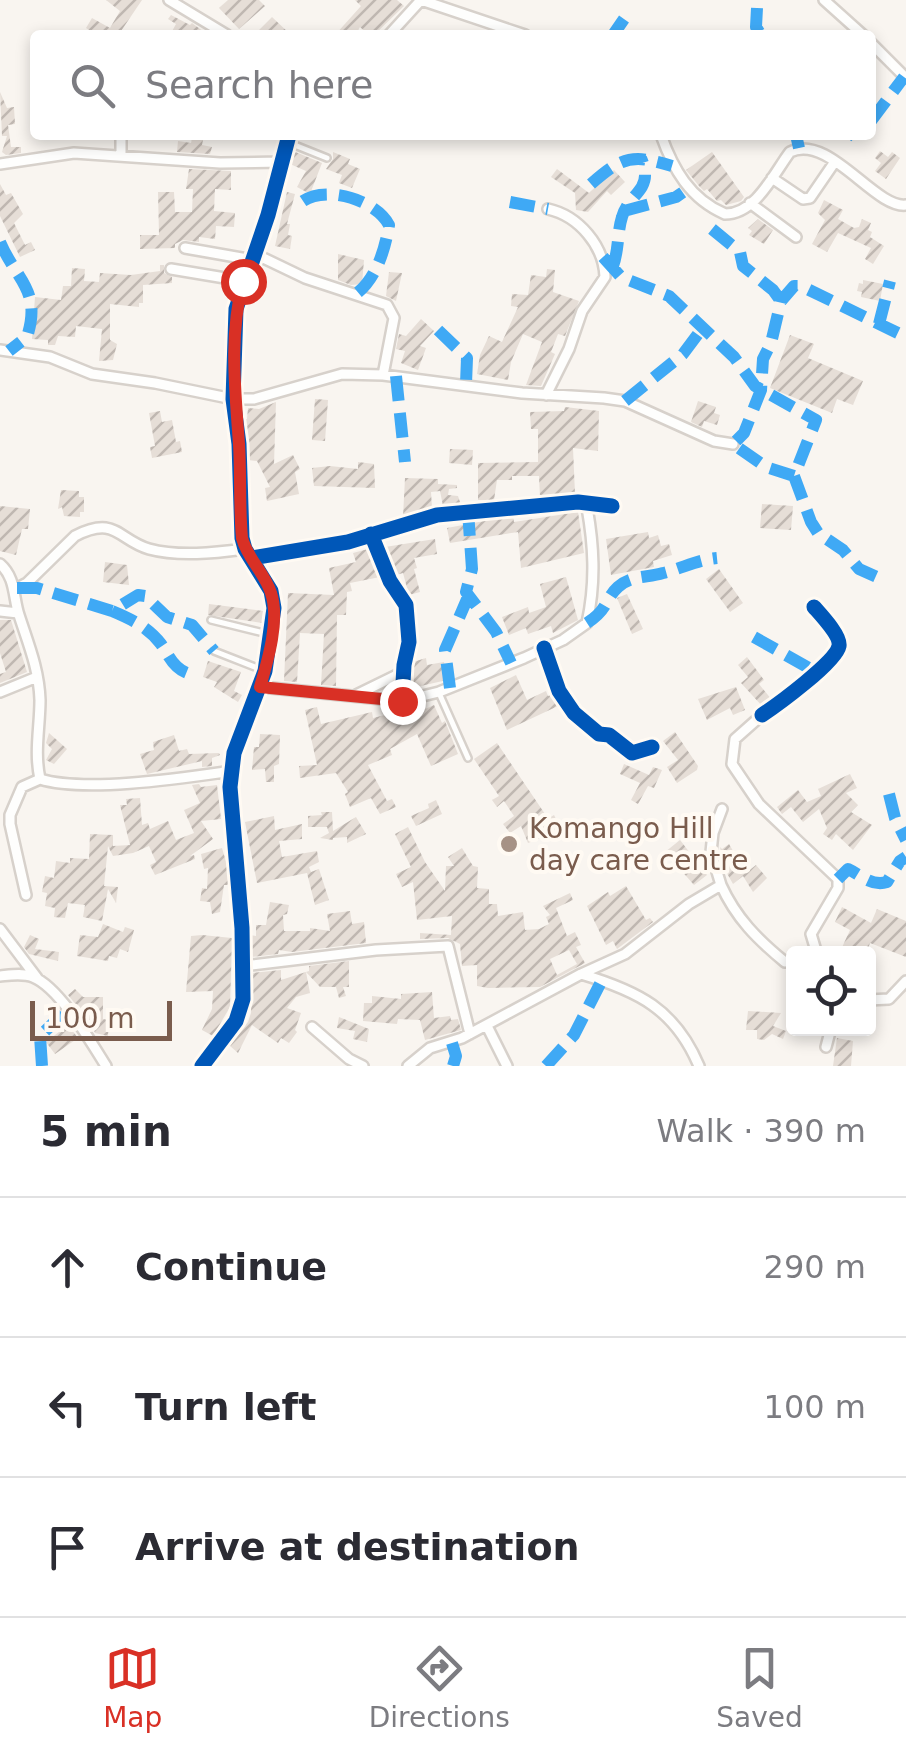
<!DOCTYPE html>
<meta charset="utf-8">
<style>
:root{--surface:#fff;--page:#f7f7f7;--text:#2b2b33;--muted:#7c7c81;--line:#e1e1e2;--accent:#d93025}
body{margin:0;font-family:"DejaVu Sans",sans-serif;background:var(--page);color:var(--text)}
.controls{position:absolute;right:30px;bottom:30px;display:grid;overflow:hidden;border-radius:10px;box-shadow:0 5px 15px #0003}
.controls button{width:90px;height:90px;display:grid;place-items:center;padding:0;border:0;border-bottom:2px solid var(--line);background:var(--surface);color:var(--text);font:50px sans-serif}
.scale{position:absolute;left:30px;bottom:25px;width:142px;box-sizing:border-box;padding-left:10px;border:5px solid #7a5c4d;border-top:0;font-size:28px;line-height:35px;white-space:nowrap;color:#7a5c4d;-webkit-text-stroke:8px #fffaf3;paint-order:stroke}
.stop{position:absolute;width:30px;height:30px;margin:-22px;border:8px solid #d93025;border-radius:50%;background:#fff}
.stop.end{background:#d93025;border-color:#fff;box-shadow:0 2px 10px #0008}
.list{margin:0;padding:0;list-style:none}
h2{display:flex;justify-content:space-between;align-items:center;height:130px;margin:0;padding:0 40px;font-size:42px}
h2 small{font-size:32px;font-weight:400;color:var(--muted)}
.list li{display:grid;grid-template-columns:65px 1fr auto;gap:30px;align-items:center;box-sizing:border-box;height:140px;padding:0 40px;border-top:2px solid var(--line)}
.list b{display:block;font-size:38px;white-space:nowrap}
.list em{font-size:32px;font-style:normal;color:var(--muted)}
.icon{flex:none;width:55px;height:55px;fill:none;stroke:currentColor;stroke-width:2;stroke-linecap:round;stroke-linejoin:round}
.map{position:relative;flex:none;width:906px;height:1066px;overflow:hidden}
.search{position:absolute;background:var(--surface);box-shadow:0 5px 15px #0003;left:30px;right:30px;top:30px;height:110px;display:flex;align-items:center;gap:25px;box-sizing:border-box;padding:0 35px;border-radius:10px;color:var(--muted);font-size:38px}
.sheet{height:550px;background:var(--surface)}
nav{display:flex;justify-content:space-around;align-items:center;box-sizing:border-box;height:140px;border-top:2px solid var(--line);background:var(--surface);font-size:28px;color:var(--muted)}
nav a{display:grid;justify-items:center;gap:5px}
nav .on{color:var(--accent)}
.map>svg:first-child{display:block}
</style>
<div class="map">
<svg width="906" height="1066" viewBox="0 0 906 1066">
<defs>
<pattern id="building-hatch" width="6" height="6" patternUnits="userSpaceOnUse" patternTransform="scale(2.5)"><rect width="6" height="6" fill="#e6ded7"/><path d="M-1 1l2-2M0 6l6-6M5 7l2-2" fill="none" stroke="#bfb7b1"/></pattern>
</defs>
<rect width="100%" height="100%" fill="#f9f5f0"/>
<!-- building -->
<path fill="url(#building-hatch)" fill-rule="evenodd" d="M 106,0 L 142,0 L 119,34 L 122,35 L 97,35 L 86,28 L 92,18 L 110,28 L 120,11 Z
M 228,0 L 259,0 L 265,6 L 239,29 L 219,8 Z
M 355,0 L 397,0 L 404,6 L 374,35 L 369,35 L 360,27 L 355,35 L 335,35 L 361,6 Z
M 171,15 L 190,25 L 192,23 L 208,35 L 190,35 L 185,31 L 183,35 L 170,35 L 176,24 L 168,19 Z
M 272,17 L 291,35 L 263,35 L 258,31 Z
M 0,92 L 7,108 L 14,107 L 15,124 L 8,125 L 11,147 L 21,147 L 21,153 L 6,155 L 2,152 L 7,136 L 2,136 Z
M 193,135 L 204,135 L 202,145 L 212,147 L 210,154 L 177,152 L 178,141 L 191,143 Z
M 293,151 L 322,163 L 310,194 L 297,187 L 306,171 L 290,164 Z
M 880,151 L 888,157 L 892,152 L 900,158 L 886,179 L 875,171 L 881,163 L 875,158 Z
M 333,152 L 350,159 L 348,164 L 360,169 L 352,188 L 339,183 L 342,175 L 326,169 L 333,159 Z
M 712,152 L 744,197 L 741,201 L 726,205 L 721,200 L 717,201 L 707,189 L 704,191 L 699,186 L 686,170 Z
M 189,169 L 231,171 L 231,190 L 215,189 L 214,211 L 235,213 L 234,227 L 216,226 L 215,239 L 199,237 L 199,242 L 183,240 L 175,244 L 175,248 L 140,249 L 140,235 L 159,235 L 158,192 L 174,192 L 175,212 L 192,212 L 193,189 L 186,189 Z
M 557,169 L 589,193 L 614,170 L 625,182 L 611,195 L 607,191 L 588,212 L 576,210 L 575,193 L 551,177 Z
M 0,184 L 6,195 L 11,193 L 23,214 L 14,223 L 25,245 L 31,242 L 35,250 L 20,257 L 0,216 Z
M 287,192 L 295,194 L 287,224 L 290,224 L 288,235 L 292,236 L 290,249 L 275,246 Z
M 824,200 L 843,210 L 838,219 L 854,228 L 859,227 L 862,219 L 871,223 L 868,230 L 872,232 L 870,237 L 884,246 L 873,264 L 865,259 L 871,248 L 838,233 L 827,252 L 812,244 L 825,220 L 818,213 Z
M 758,219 L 773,230 L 764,244 L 749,235 L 752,231 L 748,228 Z
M 338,254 L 364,260 L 362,284 L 351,285 L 338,280 Z
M 160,265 L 164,265 L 164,273 L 172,277 L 172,283 L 143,285 L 143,303 L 139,303 L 139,307 L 110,304 L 110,340 L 117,344 L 113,360 L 99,361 L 102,329 L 76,326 L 75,337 L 58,336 L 55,345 L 48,345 L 48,340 L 32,339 L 35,297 L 61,300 L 63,286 L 71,286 L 72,268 L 85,269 L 84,281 L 99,282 L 100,273 L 131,275 L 160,271 Z
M 547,269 L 555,270 L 553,292 L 579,301 L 565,336 L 558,334 L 551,352 L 555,354 L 541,386 L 526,385 L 542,342 L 523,334 L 511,362 L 508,380 L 477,374 L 480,355 L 489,336 L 502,342 L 518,307 L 511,306 L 512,294 L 528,295 L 531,275 L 546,277 Z
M 389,272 L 402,273 L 396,301 L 386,296 Z
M 863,280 L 883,284 L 880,301 L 861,297 L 862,292 L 857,291 L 859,283 L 863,284 Z
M 421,319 L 434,331 L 420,346 L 426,348 L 418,370 L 401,363 L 405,351 L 396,349 L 399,334 L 406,336 Z
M 790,335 L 814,344 L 808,358 L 863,381 L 853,405 L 837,399 L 832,413 L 770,388 Z
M 315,399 L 328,400 L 325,441 L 312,440 Z
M 698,401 L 716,407 L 714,413 L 720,415 L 717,425 L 704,421 L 702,427 L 691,422 Z
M 276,402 L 274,464 L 293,455 L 300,469 L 295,472 L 299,494 L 267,501 L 265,488 L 270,487 L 257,461 L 248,460 L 244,419 L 247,419 L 248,408 L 259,409 Z
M 565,407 L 599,411 L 598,451 L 573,448 L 575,494 L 540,497 L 539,476 L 512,476 L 512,480 L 497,480 L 494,500 L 478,500 L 478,463 L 538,462 L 538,429 L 531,429 L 530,412 L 564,411 Z
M 160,411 L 162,422 L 172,420 L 176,442 L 180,441 L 182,452 L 152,458 L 150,447 L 155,446 L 149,413 Z
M 450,449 L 473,450 L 472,465 L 449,463 Z
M 358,462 L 374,464 L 375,488 L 314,486 L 312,468 L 330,466 L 358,469 Z
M 405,478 L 438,479 L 438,484 L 457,485 L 457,488 L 449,489 L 448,495 L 458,496 L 461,505 L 443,506 L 440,491 L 431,492 L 432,508 L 403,517 Z
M 61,490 L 79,491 L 79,497 L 84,497 L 84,512 L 80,512 L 80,517 L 64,516 L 62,507 L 58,509 Z
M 762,504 L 793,506 L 791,530 L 760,528 Z
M 0,506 L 30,509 L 28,529 L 22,529 L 16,555 L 0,551 Z
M 578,512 L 584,553 L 521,568 L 518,532 L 450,543 L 447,528 L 505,517 L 513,516 L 514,522 Z
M 648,532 L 649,538 L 658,535 L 661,546 L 669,544 L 672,555 L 653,561 L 654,567 L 611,575 L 606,539 Z
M 435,539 L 437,554 L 414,558 L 417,568 L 414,569 L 420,592 L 409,595 L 403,573 L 396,575 L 385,547 Z
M 368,549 L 380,577 L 350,583 L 352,591 L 347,592 L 346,615 L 337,615 L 336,686 L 321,685 L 324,634 L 300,633 L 297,682 L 284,681 L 288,593 L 334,595 L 329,568 L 356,562 L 353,553 Z
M 105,562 L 127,565 L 129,585 L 103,582 Z
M 719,569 L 743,603 L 730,612 L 706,579 Z
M 566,577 L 578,620 L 553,633 L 551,626 L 528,634 L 526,628 L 509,635 L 502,617 L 528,607 L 529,613 L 546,607 L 540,584 Z
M 627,594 L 643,629 L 632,634 L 617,598 Z
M 209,604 L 263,611 L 262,623 L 208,615 Z
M 0,620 L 11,620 L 27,672 L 0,683 L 0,674 L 6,672 L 0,653 Z
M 747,657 L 764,680 L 759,684 L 772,700 L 763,707 L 741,683 L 748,677 L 738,665 Z
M 426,658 L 427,665 L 444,662 L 447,680 L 412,688 L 413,662 Z
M 208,661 L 241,672 L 234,691 L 242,695 L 238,702 L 214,687 L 217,682 L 203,677 Z
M 516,675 L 527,700 L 546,691 L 548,696 L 553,694 L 558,706 L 507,730 L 490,688 Z
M 736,687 L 745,710 L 733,715 L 730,708 L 707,720 L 698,699 Z
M 434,705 L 442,723 L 445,721 L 458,754 L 431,766 L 417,734 L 390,749 L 392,755 L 368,765 L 387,801 L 392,799 L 396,807 L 380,814 L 371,798 L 350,807 L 345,794 L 348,792 L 336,773 L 300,778 L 299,766 L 317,765 L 305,710 L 317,707 L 321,724 L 372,712 L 373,718 L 397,712 L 399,721 Z
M 675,732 L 698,766 L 697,770 L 677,783 L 667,767 L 678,760 L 663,741 Z
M 49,733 L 67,749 L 54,764 L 46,760 L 52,749 L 46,743 Z
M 260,734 L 280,735 L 279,764 L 274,766 L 274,782 L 266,782 L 265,769 L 252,770 L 254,747 L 259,747 Z
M 174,735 L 179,751 L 187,749 L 189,754 L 219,753 L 220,755 L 212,758 L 212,766 L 202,767 L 202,761 L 147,774 L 140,754 L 154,750 L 153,742 Z
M 497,743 L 545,814 L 549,818 L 554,815 L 560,827 L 553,830 L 554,833 L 528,843 L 521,826 L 510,833 L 503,824 L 514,816 L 504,801 L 497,807 L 492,800 L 499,796 L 474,759 Z
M 624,764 L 649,775 L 653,767 L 662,770 L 654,788 L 648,786 L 638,804 L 631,800 L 640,783 L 620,774 Z
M 850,774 L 857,788 L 846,793 L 858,805 L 851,812 L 872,825 L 853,850 L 836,834 L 832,840 L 823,834 L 827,828 L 819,809 L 803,822 L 791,807 L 782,814 L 777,807 L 798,790 L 807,802 L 821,796 L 818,789 Z
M 199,784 L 201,787 L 217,785 L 221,819 L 201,821 L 213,839 L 190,856 L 194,855 L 195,859 L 155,875 L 150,865 L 156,862 L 149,846 L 133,853 L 113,856 L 108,846 L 104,886 L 118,887 L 116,903 L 108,889 L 102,921 L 83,917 L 85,905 L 68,903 L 65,918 L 54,917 L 55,908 L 45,906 L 47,893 L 42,892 L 45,876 L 54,878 L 56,861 L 70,863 L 70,858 L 89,859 L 90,834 L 113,835 L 113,846 L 130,845 L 120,805 L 127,805 L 126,799 L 140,798 L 142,825 L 148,823 L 150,829 L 168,821 L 176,840 L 194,833 L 184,810 L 200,803 L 192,785 Z
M 436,800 L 442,814 L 416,826 L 411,816 L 429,808 L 428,804 Z
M 321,812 L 332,812 L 333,831 L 356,817 L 366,834 L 347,843 L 347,837 L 333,838 L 333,840 L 320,838 L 329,833 L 327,827 L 308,827 L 308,816 L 322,815 Z
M 274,816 L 275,830 L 302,824 L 302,839 L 279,841 L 282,857 L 317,851 L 319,862 L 309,867 L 311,872 L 319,869 L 329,900 L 315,905 L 307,873 L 257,883 L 245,822 Z
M 408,827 L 425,862 L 445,891 L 446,866 L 454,866 L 448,857 L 462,848 L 473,866 L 478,867 L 477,888 L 489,889 L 489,904 L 497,904 L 498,916 L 523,912 L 525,930 L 539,929 L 549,924 L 546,917 L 550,915 L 543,906 L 570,893 L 573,900 L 556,908 L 567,936 L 575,932 L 581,945 L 576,947 L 585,963 L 540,987 L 488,988 L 477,986 L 477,965 L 462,966 L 460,944 L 448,938 L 420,939 L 420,933 L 451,935 L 452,916 L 417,920 L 413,882 L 402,887 L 396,874 L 411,867 L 395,834 ZM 569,950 L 577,964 L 557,975 L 550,959 Z
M 680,840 L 707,875 L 694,885 L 665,852 Z
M 729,844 L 746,873 L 756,865 L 767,878 L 753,892 L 743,876 L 733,884 L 724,868 L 720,847 L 722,849 Z
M 222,848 L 229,872 L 229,885 L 224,885 L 220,912 L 212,914 L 210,902 L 200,901 L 202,888 L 207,889 L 208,868 L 204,869 L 201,854 Z
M 626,886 L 646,920 L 650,918 L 653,922 L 617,949 L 613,941 L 606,945 L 587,906 L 608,892 L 610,896 Z
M 270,902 L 289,905 L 287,914 L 283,915 L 284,931 L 310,931 L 310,928 L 330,931 L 327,914 L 350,911 L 352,924 L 364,922 L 366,943 L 292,952 L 279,950 L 278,954 L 251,957 L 250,935 L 256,936 L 256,925 L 266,925 Z
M 842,907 L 871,923 L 877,909 L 906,921 L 906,957 L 870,943 L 867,952 L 839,954 L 850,930 L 835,922 Z
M 103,924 L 123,932 L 125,927 L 134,930 L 128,952 L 120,949 L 117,958 L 109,956 L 108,961 L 77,956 L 80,935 L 98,937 Z
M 30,935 L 39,939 L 35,949 L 59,952 L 58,961 L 29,954 L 24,947 Z
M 202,935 L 232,938 L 230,1007 L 213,1036 L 202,1030 L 212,1009 L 213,991 L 186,992 L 191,936 Z
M 349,961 L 349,987 L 343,987 L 346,996 L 339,998 L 336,987 L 320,987 L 306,972 L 310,993 L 296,997 L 287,1008 L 301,1013 L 295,1030 L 297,1032 L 289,1043 L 281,1038 L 278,1043 L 252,1025 L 238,1053 L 229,1045 L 248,1022 L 251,1013 L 252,973 L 281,970 L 281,980 L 309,971 L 309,966 Z
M 75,989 L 83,997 L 103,997 L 103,1019 L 109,1020 L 108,1036 L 95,1033 L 91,1023 L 68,995 Z
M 432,992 L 434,1018 L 450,1016 L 451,1020 L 458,1019 L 461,1030 L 425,1040 L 420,1020 L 398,1019 L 397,1024 L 363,1021 L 364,1003 L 372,1003 L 372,996 L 401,999 L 401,994 Z
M 748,1011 L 781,1013 L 773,1026 L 786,1031 L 783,1039 L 772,1034 L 764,1040 L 757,1039 L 757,1030 L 746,1030 Z
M 339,1017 L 369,1029 L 367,1042 L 353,1039 L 355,1031 L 337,1028 Z
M 68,1025 L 78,1038 L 55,1054 L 46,1042 Z
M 837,1038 L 853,1041 L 851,1066 L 833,1066 Z"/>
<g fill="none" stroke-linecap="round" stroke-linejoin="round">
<!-- lane casing -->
<g stroke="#d7d1cb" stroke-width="10">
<path id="lane" d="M 287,142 L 327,158
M 211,620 L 268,634
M 214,651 L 265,671
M 439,693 L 468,758"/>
</g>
<!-- street casing -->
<g stroke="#d7d1cb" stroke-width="14">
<path id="street" d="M 169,0 L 227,35
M 824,0 L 863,35
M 389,35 L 421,0 L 525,35
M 871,43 L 906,78
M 661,135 C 673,169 690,199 725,214 C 756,214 774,173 790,152 C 829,133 875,209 906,205
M 121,155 L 121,135
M 0,164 L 74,153 L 220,163 L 282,162
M 772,178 L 803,199 L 810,198 L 834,163
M 750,203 L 796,237
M 185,248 L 253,260
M 255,254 L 305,278 L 387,305 L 394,318 L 383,375
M 171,269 L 243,281
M 0,350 L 50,357 L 92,374 L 155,383 L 233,399 L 254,399 L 342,374 L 383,375 L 522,393 L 604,398 L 625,401 L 714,441 L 733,444
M 546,395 L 569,349 L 582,311 L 605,277 C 604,246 579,216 548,209
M 371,534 L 390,581 L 406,605 L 409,642 L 404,665 L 402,701
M 252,558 L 348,542 L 437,515 L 578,502 L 612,506
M 0,564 C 16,578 13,597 19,615 C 28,643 39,669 40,700 C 40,727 34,752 40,779 C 85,793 183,778 232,771
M 14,590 L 27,583 L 75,536 C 116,515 118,540 149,549 C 179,557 214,553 245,549
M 0,611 L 18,613
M 261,687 L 402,701 L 439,692 L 524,658 L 563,640 L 587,623 C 596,582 594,544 586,502
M 0,692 L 37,677
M 356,695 L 403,672
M 762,715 L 735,739 L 732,764 L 759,804 L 838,879 L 838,888 L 811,934 L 817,954
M 721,885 C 736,918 757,939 785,962
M 26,895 L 10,824 L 10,815 L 22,787 L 40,779
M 0,929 L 37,978
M 243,966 L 376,950 L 448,946 L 470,1034
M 581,974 L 625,954 L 689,904 L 721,885 L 711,852 L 713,833 L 722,809
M 0,976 C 11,975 23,973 33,977 C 59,987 91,1042 106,1066
M 868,1000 L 889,999 L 906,981
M 487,1026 L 507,1066
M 312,1027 L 349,1059 L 363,1066
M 826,1047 L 831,1028
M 202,1066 L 236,1021 L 243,999 L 242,928 L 230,787 L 234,753 L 265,671 L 274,608 L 271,591 L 245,549 L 242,538 L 239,444 L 233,399 L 236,309 L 268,215 L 289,135
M 408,1066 L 430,1048 L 462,1038 L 581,974 C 638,991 675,1009 699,1066"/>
</g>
<!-- lane -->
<use href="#lane" stroke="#fefefd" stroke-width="5"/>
<!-- street -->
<use href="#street" stroke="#fefefd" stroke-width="9"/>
<!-- quiet -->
<path stroke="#3fa9f5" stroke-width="12" stroke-dasharray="25 12" stroke-linecap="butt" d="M 757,8 L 756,27 L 761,35
M 613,35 L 624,19
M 871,121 L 904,77
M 796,135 L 799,148
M 847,137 L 849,135
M 591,184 C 623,156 632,154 672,166
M 303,201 C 327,185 376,200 389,225 C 385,250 376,279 356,294
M 510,202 L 548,209
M 624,211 L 676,197 L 689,188
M 712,229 L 740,252 L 743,266 L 773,290 L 781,301
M 0,242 C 16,280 42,290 27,337 L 9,351
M 603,257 L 621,277 L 669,296 L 734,357 L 755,386 L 816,420 L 794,476 L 811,522 L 818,533 L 843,550 L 859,569 L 879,578
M 613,266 C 619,250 617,233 622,217 C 629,192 655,191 641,158
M 879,324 L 890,281
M 438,330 L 467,358 L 466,384
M 396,376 L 405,462
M 625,401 L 683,354 L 704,326
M 794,476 L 766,467 L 733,444 L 744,433 L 761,390 L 763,359 L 771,343 L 781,301 L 794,286 L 801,286 L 906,337
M 468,511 L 472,569 L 466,592 L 496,632 L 511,663
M 17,588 L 37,588 L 112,611 L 138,595 L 145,596 L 167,617 L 192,625 L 214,651
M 112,611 C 131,619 148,627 161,644 C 170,657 173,669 190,674
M 587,623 C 609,609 604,600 618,587 C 631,575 647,578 663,573 C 683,568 697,560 717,558
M 754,637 L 816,672
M 450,688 L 445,650 L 468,597
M 889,794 L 895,818 L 906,840
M 838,879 L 848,869 C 861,875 872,887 887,882 L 900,861 L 906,857
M 452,1043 L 456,1056 L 453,1066
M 42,1066 L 40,1036 L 67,1010
M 546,1066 L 574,1035 L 602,980"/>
<!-- cycleway casing -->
<g stroke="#fffaf3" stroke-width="21">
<path id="cycleway" d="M 371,534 L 390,581 L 406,605 L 409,642 L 404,665 L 402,701
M 252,558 L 348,542 L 437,515 L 578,502 L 612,506
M 544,648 L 559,691 L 574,713 L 599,734 L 609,735 L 632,753 L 652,747
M 762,715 C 777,705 836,662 839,646 C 841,636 821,615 814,607
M 202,1066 L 236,1021 L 243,999 L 242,928 L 230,787 L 234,753 L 265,671 L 274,608 L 271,591 L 245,549 L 242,538 L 239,444 L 233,399 L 236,309 L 268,215 L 289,135"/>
</g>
<!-- cycleway -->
<use href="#cycleway" stroke="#0057b8" stroke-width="15"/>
</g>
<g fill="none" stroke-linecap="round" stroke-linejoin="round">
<!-- route -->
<path stroke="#d93025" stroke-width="12" d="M 243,281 C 229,337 235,387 239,444 C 241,475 239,506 242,538 C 247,558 265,573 271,593 C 280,620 268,660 260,687 L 402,701"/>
</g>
<!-- markers -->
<circle fill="#a69286" stroke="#fffaf3" stroke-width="4" cx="509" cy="844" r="10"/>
<g text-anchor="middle" stroke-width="8" stroke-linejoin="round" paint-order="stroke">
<!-- poi labels -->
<g font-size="28" fill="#7a5c4d" stroke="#fffaf3" text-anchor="start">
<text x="529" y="838">Komango Hill<tspan x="529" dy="32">day care centre</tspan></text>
</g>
</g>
</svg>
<div class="controls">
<button><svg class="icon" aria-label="locate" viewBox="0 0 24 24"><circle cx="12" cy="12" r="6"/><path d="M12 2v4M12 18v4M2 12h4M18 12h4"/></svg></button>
</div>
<div class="scale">100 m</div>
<div class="stop" style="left:243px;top:281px"></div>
<div class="stop end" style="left:402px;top:701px"></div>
<div class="search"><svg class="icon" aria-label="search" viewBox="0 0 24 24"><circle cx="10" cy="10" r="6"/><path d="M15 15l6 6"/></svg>Search here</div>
</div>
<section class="sheet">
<h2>5 min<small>Walk · 390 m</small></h2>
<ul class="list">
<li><svg class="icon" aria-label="ahead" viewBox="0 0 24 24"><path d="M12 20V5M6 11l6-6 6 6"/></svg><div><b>Continue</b></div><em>290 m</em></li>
<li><svg class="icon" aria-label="left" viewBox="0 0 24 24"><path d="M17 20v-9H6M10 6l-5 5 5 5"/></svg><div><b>Turn left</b></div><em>100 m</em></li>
<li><svg class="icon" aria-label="arrive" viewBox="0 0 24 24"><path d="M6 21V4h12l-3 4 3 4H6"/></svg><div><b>Arrive at destination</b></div></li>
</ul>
</section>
<nav>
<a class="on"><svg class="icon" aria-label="map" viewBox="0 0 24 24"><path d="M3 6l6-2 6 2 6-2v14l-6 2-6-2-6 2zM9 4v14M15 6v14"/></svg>Map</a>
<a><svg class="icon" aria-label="directions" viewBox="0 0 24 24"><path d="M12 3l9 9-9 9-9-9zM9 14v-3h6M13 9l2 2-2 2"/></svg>Directions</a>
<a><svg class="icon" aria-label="saved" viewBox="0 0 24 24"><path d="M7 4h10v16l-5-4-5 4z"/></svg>Saved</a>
</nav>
